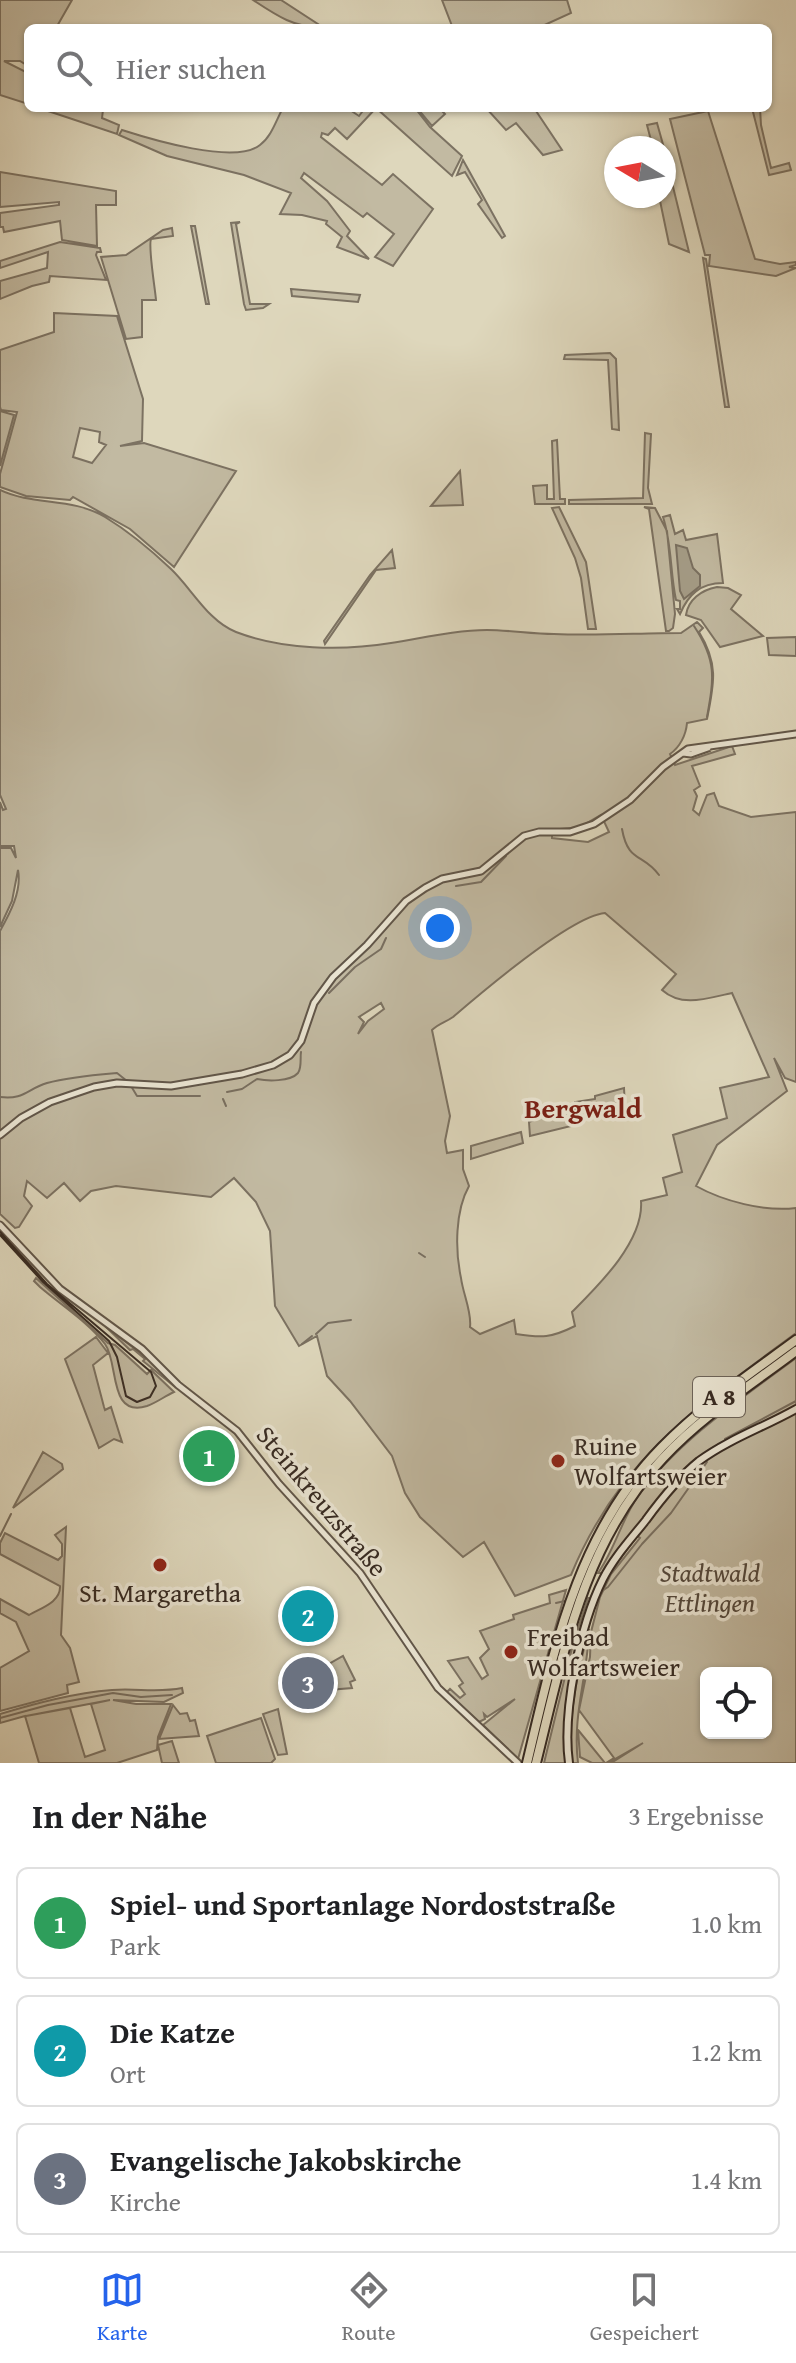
<!DOCTYPE html>
<html lang="de">
<meta charset="utf-8">
<style>
:root{--surface:#fff;--page:#f6f6f6;--text:#202124;--muted:#757577;--line:#e0e0e0;--accent:#2563eb}
body{margin:0;font-family:"Gentium Book Plus",serif;background:var(--page);color:var(--text)}
.controls{position:absolute;right:24px;bottom:24px;display:grid;overflow:hidden;border-radius:12px;box-shadow:0 2px 6px #0004}
.controls button{width:72px;height:72px;display:grid;place-items:center;padding:0;border:0;border-bottom:2px solid var(--line);background:var(--surface);color:var(--text);font:40px sans-serif}
.compass{position:absolute;left:604px;top:136px;width:72px;height:72px;border-radius:50%;background:var(--surface);box-shadow:0 2px 6px #0004;rotate:280deg}
.you{position:absolute;left:440px;top:928px;width:28px;height:28px;margin:-20px;border:6px solid #fff;border-radius:50%;background:#1a73e8;box-shadow:0 0 0 12px #1a73e833}
.badge{display:grid;place-items:center;width:52px;height:52px;border-radius:50%;background:var(--accent);color:#fff;font-size:26px;font-weight:700}
.pin{position:absolute;translate:-50% -50%;border:4px solid #fff;box-shadow:0 2px 8px #0006}
.list{margin:0;padding:0;list-style:none}
h2{display:flex;justify-content:space-between;align-items:center;height:104px;margin:0;padding:0 32px;font-size:34px}
h2 small{font-size:26px;font-weight:400;color:var(--muted)}
.list li{display:grid;grid-template-columns:52px 1fr auto;gap:24px;align-items:center;box-sizing:border-box;height:112px;margin:0 16px 16px;padding:0 16px;border:2px solid var(--line);border-radius:12px}
.list b{display:block;font-size:30px;white-space:nowrap}
.list p{margin:0;font-size:26px;white-space:nowrap;color:var(--muted)}
.list em{font-size:26px;font-style:normal;color:var(--muted)}
.icon{flex:none;width:44px;height:44px;fill:none;stroke:currentColor;stroke-width:2;stroke-linecap:round;stroke-linejoin:round}
.map{position:relative;flex:none;width:796px;height:1763px;overflow:hidden}
.search{position:absolute;background:var(--surface);box-shadow:0 2px 6px #0004;left:24px;right:24px;top:24px;height:88px;display:flex;align-items:center;gap:20px;box-sizing:border-box;padding:0 28px;border-radius:12px;color:var(--muted);font-size:30px}
.sheet{height:488px;background:var(--surface)}
nav{display:flex;justify-content:space-around;align-items:center;box-sizing:border-box;height:112px;border-top:2px solid var(--line);background:var(--surface);font-size:22px;color:var(--muted)}
nav a{display:grid;justify-items:center;gap:4px}
nav .on{color:var(--accent)}
.map>svg:first-child{display:block}
</style>
<div class="map">
<svg width="796" height="1763" viewBox="0 0 796 1763">
<rect width="100%" height="100%" fill="#ded7bc"/>
<filter id="stains"><feTurbulence type="fractalNoise" baseFrequency=".0025" numOctaves="4"/><feColorMatrix values="0 0 0 0 .2 0 0 0 0 .09 0 0 0 0 .02 0 0 0 .5 -.17"/></filter>
<radialGradient id="worn" r=".72"><stop offset=".6" stop-color="#630" stop-opacity="0"/><stop offset="1" stop-color="#630" stop-opacity=".3"/></radialGradient>
<!-- green -->
<path fill="#c2baa2" stroke="#7c7262" stroke-width="2" fill-rule="evenodd" d="M 0,0 L 72,0 L 56,28 L 28,28 L 28,66 L 20,61 L 4,61 L 28,73 L 28,104 L 0,95 Z
M 253,0 L 281,0 L 324,28 C 295,28 277,16 253,0 Z
M 442,0 L 567,0 L 571,13 L 538,28 L 450,28 L 452,26 Z
M 39,108 L 99,108 L 103,110 L 102,118 L 119,125 L 117,134 Z
M 283,108 L 347,108 L 359,116 L 365,108 L 415,108 L 430,127 L 462,156 L 452,176 L 376,108 L 347,139 L 335,128 L 328,135 L 322,133 L 321,137 L 382,185 L 393,174 L 433,209 L 393,266 L 375,257 L 394,234 L 367,213 L 363,217 L 304,173 L 301,178 L 327,201 L 350,231 L 347,236 L 369,259 L 337,247 L 342,237 L 326,224 L 327,221 L 302,215 L 280,214 L 291,193 L 244,175 L 167,156 L 119,135 L 122,130 C 150,139 235,165 260,145 C 272,136 276,120 283,108 Z
M 417,108 L 439,108 L 445,114 L 432,126 Z
M 486,108 L 534,108 L 562,150 L 543,155 L 516,123 L 506,130 Z
M 752,108 L 760,108 L 761,125 L 771,168 L 789,163 L 791,170 L 769,175 Z
M 708,111 L 755,259 L 780,264 L 796,262 L 796,265 L 789,267 L 796,268 L 776,276 L 709,266 L 710,255 L 705,255 L 670,119 Z
M 657,123 L 664,148 L 653,148 L 647,125 Z
M 664,150 L 689,252 L 669,244 L 659,196 L 664,196 Z
M 463,160 L 505,236 L 502,238 L 478,204 L 482,200 L 465,172 L 457,175 Z
M 0,172 L 116,191 L 116,205 L 96,205 L 97,246 L 62,240 L 60,221 L 4,232 L 3,227 L 0,227 L 0,213 L 59,205 L 59,202 L 0,207 Z
M 240,222 L 236,224 L 250,304 L 269,304 L 263,308 L 246,310 L 244,304 L 231,223 Z
M 191,226 L 195,226 L 209,304 L 206,304 Z
M 172,228 L 173,236 L 151,239 C 148,247 155,288 156,300 L 142,300 L 142,337 L 126,339 L 101,257 L 126,255 L 163,230 Z
M 60,242 L 100,248 L 101,252 L 97,252 L 96,255 L 106,280 L 50,276 L 49,282 L 32,286 L 0,299 L 0,281 L 47,268 L 48,252 L 0,268 L 0,261 Z
M 703,258 L 706,259 L 729,407 L 725,407 Z
M 291,289 L 360,295 L 358,302 L 292,296 Z
M 54,313 L 117,316 L 143,399 L 142,441 L 120,446 L 144,443 L 236,471 L 174,567 L 130,529 L 73,497 L 70,500 L 26,496 L 0,487 L 0,474 L 17,412 L 1,410 L 0,407 L 0,350 L 54,332 ZM 80,428 L 100,432 L 99,442 L 106,445 L 92,463 L 73,457 Z
M 610,353 L 616,359 L 619,430 L 612,429 L 608,360 L 564,359 L 565,355 Z
M 0,411 L 14,415 L 0,466 Z
M 645,433 L 651,434 L 648,488 L 652,504 L 569,504 L 569,500 L 643,498 Z
M 557,440 L 560,499 L 565,499 L 565,504 L 535,504 L 533,486 L 547,485 L 547,499 L 554,499 L 552,441 Z
M 460,471 L 463,505 L 431,506 Z
M 0,490 C 33,506 72,497 105,517 C 128,531 151,550 171,569 C 192,589 208,621 236,632 C 283,650 342,651 391,643 C 423,638 455,630 487,630 C 509,630 532,634 554,634 C 596,636 639,633 681,633 L 697,622 L 703,628 L 699,632 C 719,664 714,684 707,719 L 687,723 C 686,735 680,747 670,754 L 675,765 L 732,746 L 735,754 L 692,766 L 700,786 L 694,790 L 697,796 L 693,810 L 699,815 L 707,795 L 714,793 L 719,806 L 751,817 L 796,812 L 796,1082 L 785,1078 L 774,1058 L 787,1091 L 717,1145 L 696,1186 C 723,1201 764,1212 796,1208 L 796,1333 C 699,1405 619,1458 571,1575 L 515,1596 L 484,1542 L 463,1557 L 420,1517 L 405,1493 L 392,1456 L 350,1401 L 327,1376 L 317,1336 L 299,1346 L 275,1306 L 270,1231 L 256,1202 L 234,1178 L 211,1197 L 116,1186 L 91,1191 L 80,1201 L 64,1183 L 47,1198 L 27,1181 L 24,1196 L 32,1206 L 19,1227 L 15,1228 L 0,1214 L 0,931 C 10,913 22,891 18,870 L 12,901 L 0,927 L 0,848 L 11,848 L 16,858 L 14,846 L 0,846 L 0,802 L 3,810 L 6,809 L 0,795 ZM 601,815 L 609,832 L 588,842 L 552,838 L 552,830 L 580,827 ZM 605,913 L 676,974 L 662,990 C 682,1008 708,998 732,993 L 769,1077 L 720,1088 L 727,1118 L 673,1135 L 682,1172 L 663,1178 L 667,1195 L 641,1201 C 644,1241 599,1285 572,1312 L 575,1326 C 551,1338 542,1338 516,1334 L 514,1320 L 480,1334 L 470,1327 C 472,1312 463,1294 461,1278 C 455,1250 455,1211 469,1186 L 463,1169 L 463,1150 L 447,1153 L 445,1141 L 450,1116 L 432,1030 C 438,1024 446,1022 453,1017 C 481,993 571,916 605,913 ZM 381,1003 L 384,1009 L 368,1021 L 358,1034 L 364,1022 L 359,1017 Z
M 559,507 L 586,562 L 596,629 L 588,629 L 581,578 L 575,558 L 552,508 Z
M 644,507 L 655,508 L 667,531 L 675,614 L 673,628 L 669,631 L 666,631 L 649,509 Z
M 670,515 L 675,534 L 683,530 L 686,540 L 717,534 L 723,583 C 700,583 688,595 680,614 L 677,609 L 680,609 L 680,601 L 676,600 C 670,572 672,544 663,517 Z
M 392,550 L 395,568 L 376,570 L 325,644 L 324,641 L 370,575 Z
M 717,587 L 728,588 L 741,595 L 731,609 L 763,636 L 720,647 L 701,620 L 686,615 C 688,600 701,590 717,587 Z
M 796,637 L 796,656 L 769,655 L 767,638 Z
M 624,1088 L 625,1108 L 576,1116 L 575,1102 L 595,1099 L 595,1096 Z
M 569,1106 L 571,1126 L 530,1136 L 529,1122 Z
M 521,1132 L 523,1143 L 471,1159 L 471,1146 Z
M 36,1278 L 108,1343 L 115,1345 L 147,1374 L 151,1370 L 174,1392 C 165,1396 156,1403 147,1406 C 108,1418 119,1363 105,1344 C 88,1322 61,1305 40,1287 L 34,1281 Z
M 105,1326 L 151,1361 L 174,1386 L 143,1361 L 145,1359 L 133,1349 L 130,1350 Z
M 96,1337 L 108,1353 L 93,1365 L 104,1407 L 105,1410 L 111,1407 L 122,1442 L 114,1439 L 99,1448 L 65,1359 Z
M 796,1358 L 796,1763 L 611,1763 L 643,1743 L 608,1763 L 606,1763 L 614,1758 L 579,1710 L 590,1657 L 591,1632 L 600,1597 L 611,1574 L 640,1538 L 634,1533 L 603,1573 L 598,1573 C 615,1549 621,1521 638,1496 C 678,1441 742,1398 796,1358 ZM 706,1673 L 766,1673 L 766,1733 L 706,1733 Z
M 43,1452 L 62,1464 L 63,1469 L 13,1508 Z
M 66,1527 L 61,1635 L 70,1648 L 79,1682 L 67,1685 L 68,1693 L 0,1711 L 0,1668 L 29,1651 L 16,1622 L 0,1613 L 0,1599 L 29,1615 C 41,1608 61,1602 60,1586 L 0,1554 L 0,1543 L 5,1533 L 58,1560 L 62,1556 L 62,1544 L 55,1535 Z
M 566,1590 L 518,1759 L 483,1725 L 515,1699 L 487,1717 L 484,1714 L 485,1719 L 479,1722 L 446,1693 L 450,1689 L 460,1698 L 465,1694 L 459,1686 L 463,1683 L 448,1661 L 468,1657 L 482,1679 L 488,1675 L 480,1658 L 489,1649 L 480,1631 L 514,1619 L 513,1615 L 550,1603 L 549,1595 Z
M 588,1598 L 591,1598 C 577,1655 562,1704 567,1763 L 544,1763 L 573,1644 Z
M 589,1629 C 588,1676 572,1714 578,1763 L 571,1763 C 568,1716 577,1674 589,1629 Z
M 343,1656 L 355,1680 L 350,1682 L 352,1688 L 304,1692 L 301,1673 L 318,1670 Z
M 182,1688 L 183,1693 L 164,1702 L 113,1700 L 136,1704 L 171,1704 L 158,1737 L 157,1750 L 117,1763 L 39,1763 L 25,1716 L 0,1723 L 0,1714 C 37,1703 74,1693 112,1690 C 136,1688 158,1693 182,1688 ZM 110,1700 L 91,1704 L 105,1750 L 85,1757 L 70,1708 L 26,1716 Z
M 173,1705 L 180,1714 L 187,1713 L 190,1721 L 195,1720 L 199,1736 L 159,1739 Z
M 278,1709 L 287,1754 L 278,1755 L 263,1714 Z
M 261,1718 L 275,1759 L 271,1763 L 216,1763 L 207,1736 Z
M 578,1730 L 579,1731 L 605,1763 L 592,1763 L 580,1757 Z
M 172,1741 L 179,1763 L 162,1763 L 158,1745 Z"/>
<!-- water -->
<path fill="#a59d88" stroke="#796f60" stroke-width="2" d="M 676,545 L 687,548 L 693,568 L 700,575 L 700,586 L 684,599 L 680,591 Z"/>
<g fill="none" stroke-linecap="round" stroke-linejoin="round">
<!-- stream -->
<path stroke="#796f60" stroke-width="2" d="M 694,626 C 717,661 714,678 707,717
M 622,829 C 628,863 643,853 659,875
M 456,886 L 481,882 L 506,856
M 329,993 L 355,967 L 381,949 L 386,938
M 131,1086 L 137,1096 L 200,1096
M 227,1092 L 242,1089 L 257,1079 C 267,1081 290,1082 298,1073 C 302,1068 300,1057 301,1052
M 0,1097 C 24,1100 27,1089 47,1083 C 69,1077 94,1075 117,1073 L 127,1081
M 223,1099 L 226,1106
M 419,1253 L 425,1257
M 316,1334 L 328,1323 L 351,1320
M 302,1344 L 312,1336
M 725,1439 L 796,1401
M 0,1536 L 11,1514
M 602,1591 L 608,1587 L 642,1544 L 671,1513 L 707,1462
M 556,1603 L 569,1600
M 0,1718 L 48,1705 L 113,1693 L 141,1697 L 172,1695"/>
<!-- tertiary casing -->
<g stroke="#615649" stroke-width="9">
<path id="tertiary" d="M 683,753 L 691,754 L 708,748
M 0,1135 L 21,1118 L 50,1102 L 94,1087 L 117,1083 L 171,1086 L 242,1074 L 273,1065 L 290,1055 L 301,1041 L 314,1003 L 333,977 L 367,945 L 406,901 L 425,888 L 442,879 L 481,871 L 524,836 L 539,832 L 570,832 L 594,824 L 630,800 L 663,767 L 688,749 L 796,734
M 0,1225 L 60,1289 L 142,1349 L 178,1385 L 237,1431 L 279,1484 L 360,1573 L 438,1688 L 518,1763"/>
</g>
<!-- secondary casing -->
<g stroke="#372b23" stroke-width="10">
<path id="secondary" d="M 569,1763 C 562,1712 580,1625 603,1579 C 614,1557 631,1539 646,1520 C 662,1498 678,1478 699,1461 C 729,1439 764,1427 796,1409"/>
</g>
<!-- motorway casing -->
<g stroke="#372b23" stroke-width="12">
<path id="motorway" d="M 527,1763 C 554,1650 577,1533 662,1447 C 702,1406 750,1374 796,1340
M 536,1763 C 563,1655 583,1542 663,1458 C 702,1416 751,1385 796,1351"/>
</g>
<!-- tertiary -->
<use href="#tertiary" stroke="#eae5d3" stroke-width="5"/>
<!-- secondary -->
<use href="#secondary" stroke="#eae5d3" stroke-width="6"/>
<!-- motorway -->
<use href="#motorway" stroke="#ded7bc" stroke-width="8"/>
<!-- tram -->
<path stroke="#372b23" stroke-width="2" d="M 0,1232 L 47,1284 L 151,1372 L 156,1386 L 150,1397 L 137,1402 L 126,1396 L 117,1357 L 109,1341 L 43,1282 L 0,1235"/>
</g>
<!-- markers -->
<g fill="#8f2418" stroke="#eae5d3" stroke-width="3">
<circle cx="558" cy="1461" r="8"/>
<circle cx="160" cy="1565" r="8"/>
<circle cx="511" cy="1652" r="8"/>
</g>
<g text-anchor="middle" stroke-width="7" stroke-linejoin="round" paint-order="stroke">
<!-- shield labels -->
<rect fill="#eae5d3" stroke="#6d6358" stroke-width="2" x="693" y="1377" width="52" height="40" rx="6"/>
<g font-size="24" font-weight="bold" fill="#372b23">
<text x="719" y="1405">A 8</text>
</g>
<!-- poi labels -->
<g font-size="26" fill="#372b23" stroke="#eae5d3" text-anchor="start">
<text x="574" y="1455">Ruine<tspan x="574" dy="30">Wolfartsweier</tspan></text>
<text x="160" y="1602" text-anchor="middle">St. Margaretha</text>
<text x="527" y="1646">Freibad<tspan x="527" dy="30">Wolfartsweier</tspan></text>
</g>
<!-- street labels -->
<g font-size="26" fill="#372b23" stroke="#eae5d3">
<text transform="translate(322 1501) rotate(50)" y="9">Steinkreuzstraße</text>
</g>
<!-- park labels -->
<g font-size="26" font-style="italic" fill="#53483c" stroke="#eae5d3">
<text x="710" y="1582">Stadtwald<tspan x="710" dy="30">Ettlingen</tspan></text>
</g>
<!-- neighbourhood labels -->
<g font-size="28" font-weight="bold" fill="#7a1f14" stroke="#eae5d3">
<text x="583" y="1118">Bergwald</text>
</g>
</g>
<rect width="100%" height="100%" filter="url(#stains)"/>
<rect width="100%" height="100%" fill="url(#worn)"/>
</svg>
<div class="controls">
<button><svg class="icon" aria-label="locate" viewBox="0 0 24 24"><circle cx="12" cy="12" r="6"/><path d="M12 2v4M12 18v4M2 12h4M18 12h4"/></svg></button>
</div>
<svg class="compass" viewBox="-18 -18 36 36"><path d="M0-13l5 13h-10z" fill="#e53935"/><path d="M0 13l5-13h-10z" fill="#757577"/></svg>
<div class="you"></div>
<div class="pin badge" style="left:209px;top:1456px;background:#2e9e5b">1</div>
<div class="pin badge" style="left:308px;top:1616px;background:#0f9aa8">2</div>
<div class="pin badge" style="left:308px;top:1683px;background:#6b7280">3</div>
<div class="search"><svg class="icon" aria-label="search" viewBox="0 0 24 24"><circle cx="10" cy="10" r="6"/><path d="M15 15l6 6"/></svg>Hier suchen</div>
</div>
<section class="sheet">
<h2>In der Nähe<small>3 Ergebnisse</small></h2>
<ul class="list">
<li><span class="badge" style="background:#2e9e5b">1</span><div><b>Spiel- und Sportanlage Nordoststraße</b><p>Park</p></div><em>1.0 km</em></li>
<li><span class="badge" style="background:#0f9aa8">2</span><div><b>Die Katze</b><p>Ort</p></div><em>1.2 km</em></li>
<li><span class="badge" style="background:#6b7280">3</span><div><b>Evangelische Jakobskirche</b><p>Kirche</p></div><em>1.4 km</em></li>
</ul>
</section>
<nav>
<a class="on"><svg class="icon" aria-label="map" viewBox="0 0 24 24"><path d="M3 6l6-2 6 2 6-2v14l-6 2-6-2-6 2zM9 4v14M15 6v14"/></svg>Karte</a>
<a><svg class="icon" aria-label="directions" viewBox="0 0 24 24"><path d="M12 3l9 9-9 9-9-9zM9 14v-3h6M13 9l2 2-2 2"/></svg>Route</a>
<a><svg class="icon" aria-label="saved" viewBox="0 0 24 24"><path d="M7 4h10v16l-5-4-5 4z"/></svg>Gespeichert</a>
</nav>
